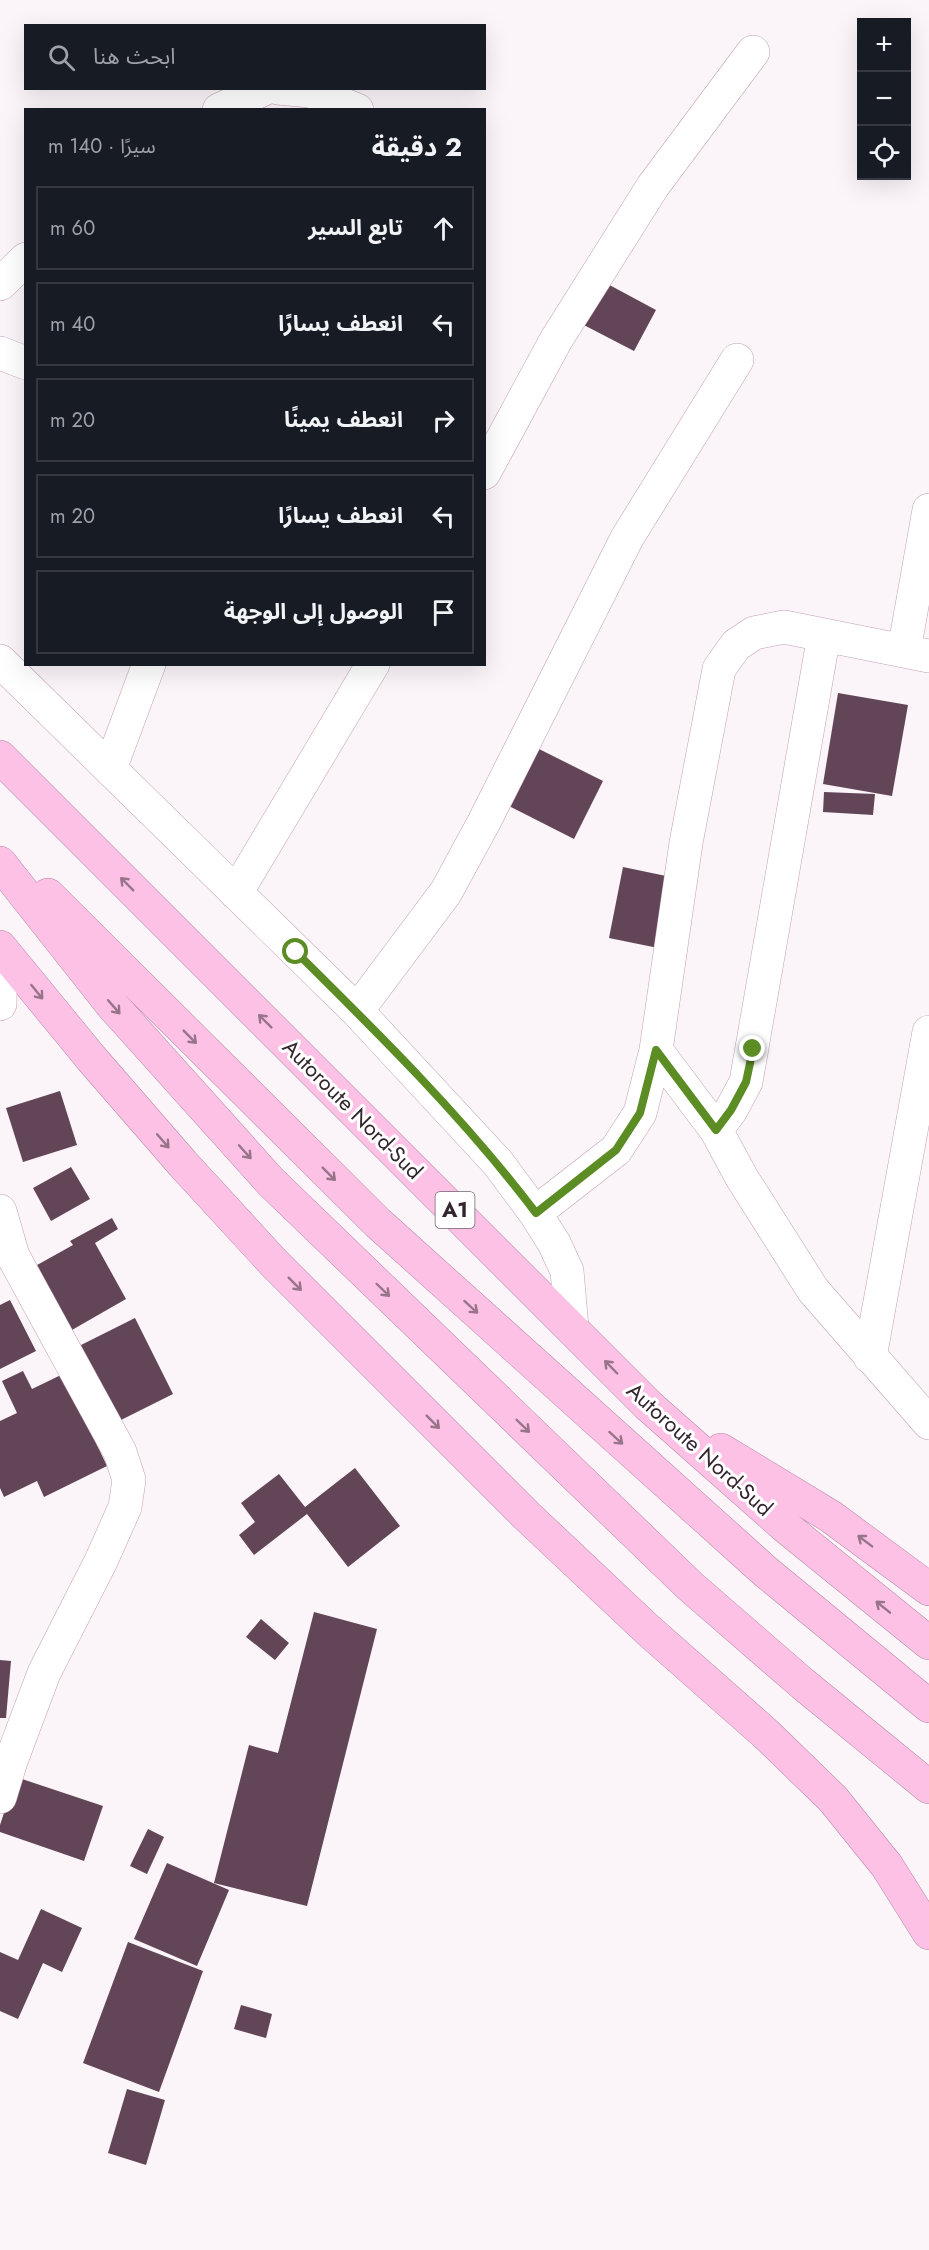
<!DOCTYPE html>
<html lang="ar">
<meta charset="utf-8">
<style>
:root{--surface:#171b24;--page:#20242c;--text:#f1f3f6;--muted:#9ea1a6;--line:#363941}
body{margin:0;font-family:Jost,"Noto Sans Arabic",sans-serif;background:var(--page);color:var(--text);direction:rtl}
.controls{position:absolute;right:18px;top:18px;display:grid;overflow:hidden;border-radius:0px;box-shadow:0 6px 24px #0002}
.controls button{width:54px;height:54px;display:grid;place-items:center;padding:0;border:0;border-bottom:2px solid var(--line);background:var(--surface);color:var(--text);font:30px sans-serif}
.stop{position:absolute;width:18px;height:18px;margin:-14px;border:4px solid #5b8d24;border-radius:50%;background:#fff}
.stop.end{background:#5b8d24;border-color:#fff;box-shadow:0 2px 6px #0008}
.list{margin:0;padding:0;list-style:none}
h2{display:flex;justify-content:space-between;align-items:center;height:78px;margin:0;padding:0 24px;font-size:26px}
h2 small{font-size:20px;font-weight:400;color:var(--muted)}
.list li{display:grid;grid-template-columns:39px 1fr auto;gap:18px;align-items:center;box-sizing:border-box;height:84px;margin:0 12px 12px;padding:0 12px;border:2px solid var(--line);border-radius:0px}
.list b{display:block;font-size:22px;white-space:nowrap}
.list em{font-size:20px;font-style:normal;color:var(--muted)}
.icon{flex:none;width:33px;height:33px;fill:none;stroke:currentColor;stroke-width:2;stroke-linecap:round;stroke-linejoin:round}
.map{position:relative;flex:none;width:929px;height:2250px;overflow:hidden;direction:ltr}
.search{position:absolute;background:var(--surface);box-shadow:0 6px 24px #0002;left:24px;top:24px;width:462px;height:66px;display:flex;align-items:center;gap:15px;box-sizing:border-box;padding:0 21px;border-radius:0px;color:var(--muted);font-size:22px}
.panel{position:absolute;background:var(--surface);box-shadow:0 6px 24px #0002;left:24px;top:108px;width:462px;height:558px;border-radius:0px;direction:rtl}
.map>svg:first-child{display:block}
</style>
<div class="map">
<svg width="929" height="2250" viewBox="0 0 929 2250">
<rect width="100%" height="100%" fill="#fbf4f8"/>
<!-- building -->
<path fill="#624657" d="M 602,281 L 656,310 L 634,351 L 580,323 Z
M 838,693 L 908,705 L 892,796 L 823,784 Z
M 531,745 L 603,781 L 574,839 L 503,803 Z
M 824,792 L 875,794 L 873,815 L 823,812 Z
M 623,867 L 671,877 L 658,948 L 609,938 Z
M 60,1091 L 77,1145 L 23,1162 L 6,1108 Z
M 71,1167 L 90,1199 L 51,1221 L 33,1188 Z
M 112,1218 L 118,1229 L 95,1243 L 126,1299 L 58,1338 L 21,1274 L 73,1245 L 70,1241 Z
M 10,1300 L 36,1351 L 0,1369 L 0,1305 Z
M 135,1318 L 173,1394 L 113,1424 L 75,1348 Z
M 23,1371 L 32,1389 L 63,1374 L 107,1466 L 44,1497 L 37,1481 L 4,1497 L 0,1488 L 0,1421 L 17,1413 L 2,1381 Z
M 355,1468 L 400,1526 L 348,1567 L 307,1514 L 254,1555 L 239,1535 L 255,1522 L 241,1503 L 279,1474 L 305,1507 Z
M 314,1612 L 377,1629 L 307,1906 L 214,1883 L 249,1745 L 278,1753 Z
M 261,1619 L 289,1643 L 275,1660 L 246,1637 Z
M 0,1660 L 11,1661 L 6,1718 L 0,1718 Z
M 16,1777 L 103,1806 L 84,1861 L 0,1832 L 0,1825 Z
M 148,1829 L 164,1837 L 147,1874 L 130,1866 Z
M 167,1863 L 229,1890 L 197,1966 L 134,1939 Z
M 41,1909 L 82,1928 L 62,1972 L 43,1963 L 18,2019 L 0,2011 L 0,1952 L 18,1960 Z
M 128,1942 L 203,1971 L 159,2092 L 83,2063 Z
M 241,2005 L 272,2014 L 266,2038 L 234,2029 Z
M 127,2089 L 165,2100 L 146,2165 L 108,2153 Z"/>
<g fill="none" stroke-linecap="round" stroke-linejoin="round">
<!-- minor casing -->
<g stroke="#c2a1b5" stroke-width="34">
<path id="minor" d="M 278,88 L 310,91 L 357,110
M 219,110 L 266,88
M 0,284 L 26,259
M 0,353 L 26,363
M 484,473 L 556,340 L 653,186 L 753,52
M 904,651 L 929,510
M 0,661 L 357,1011 L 498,1163 L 535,1213 L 554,1243 L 567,1271 L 572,1328
M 110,769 L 149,664
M 236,893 L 373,664
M 0,1004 L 1,949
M 357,1011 L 446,892 L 484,822 L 627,538 L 737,360
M 656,1050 L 716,1130 L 742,1178 L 813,1290 L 929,1423
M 716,1130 L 731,1110 L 746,1082 L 824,635
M 0,1211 L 13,1256 L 120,1452 L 129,1480 L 125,1507 L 101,1561 L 44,1673 L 11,1761 L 0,1797
M 535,1213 L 616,1150 L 640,1113 L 656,1050 L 686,843 L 719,669 L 736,645 L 754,633 L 784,627 L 929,656
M 870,1357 L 929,1032"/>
</g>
<!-- highway casing -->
<g stroke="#b68ba6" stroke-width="34">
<path id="highway" d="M 0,757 L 649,1406 L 787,1528 L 929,1643
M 0,863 L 112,1005 L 271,1182 L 690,1586 L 803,1684 L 929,1787
M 48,895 L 378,1223 L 766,1572 L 929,1706
M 0,947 L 91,1058 L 183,1164 L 273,1262 L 527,1516 L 648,1630 L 766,1734 L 833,1799 L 887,1866 L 929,1933
M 721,1450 L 830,1516 L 929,1589"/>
</g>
<!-- minor -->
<use href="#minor" stroke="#fff" stroke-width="33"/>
<!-- highway -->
<use href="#highway" stroke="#fdc1e6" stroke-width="33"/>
</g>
<!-- one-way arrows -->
<defs><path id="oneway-shaft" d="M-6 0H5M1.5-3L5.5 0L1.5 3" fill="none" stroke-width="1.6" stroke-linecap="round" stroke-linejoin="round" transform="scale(1.5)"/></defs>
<g stroke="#98748a">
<use href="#oneway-shaft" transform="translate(127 884) rotate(-135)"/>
<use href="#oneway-shaft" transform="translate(37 992) rotate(51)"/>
<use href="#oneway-shaft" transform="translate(114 1007) rotate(49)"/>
<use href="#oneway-shaft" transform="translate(265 1021) rotate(-135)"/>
<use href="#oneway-shaft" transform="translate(190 1037) rotate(45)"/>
<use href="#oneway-shaft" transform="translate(163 1141) rotate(49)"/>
<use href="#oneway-shaft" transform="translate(245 1152) rotate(48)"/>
<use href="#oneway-shaft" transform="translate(329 1174) rotate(45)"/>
<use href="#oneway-shaft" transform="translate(295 1284) rotate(45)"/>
<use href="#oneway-shaft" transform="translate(383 1290) rotate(44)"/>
<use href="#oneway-shaft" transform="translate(471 1307) rotate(42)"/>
<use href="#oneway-shaft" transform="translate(611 1367) rotate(-134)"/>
<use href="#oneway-shaft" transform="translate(433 1422) rotate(45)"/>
<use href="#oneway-shaft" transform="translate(523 1426) rotate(44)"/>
<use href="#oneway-shaft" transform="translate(616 1438) rotate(42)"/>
<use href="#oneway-shaft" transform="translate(865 1541) rotate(-143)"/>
<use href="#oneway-shaft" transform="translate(883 1607) rotate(-141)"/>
</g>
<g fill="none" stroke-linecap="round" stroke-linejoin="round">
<!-- route -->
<path stroke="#5b8d24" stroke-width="8" d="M 296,952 C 380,1035 465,1119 536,1213 L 616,1150 L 640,1113 L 656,1050 L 716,1130 L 731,1110 L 746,1082 L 753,1049"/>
</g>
<g text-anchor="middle" stroke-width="6" stroke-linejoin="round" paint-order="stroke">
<!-- shield labels -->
<rect fill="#fff" stroke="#70676d" stroke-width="1.5" x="435.5" y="1192" width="39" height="36" rx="4.5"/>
<g font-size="21" font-weight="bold" fill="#33262e">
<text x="455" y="1217">A1</text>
</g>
<!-- street labels -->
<g font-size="22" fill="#33262e" stroke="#fff">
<text transform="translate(353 1109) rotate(45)" y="8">Autoroute Nord-Sud</text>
<text transform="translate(700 1449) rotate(42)" y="8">Autoroute Nord-Sud</text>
</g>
</g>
</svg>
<div class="controls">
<button>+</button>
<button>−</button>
<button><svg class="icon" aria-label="locate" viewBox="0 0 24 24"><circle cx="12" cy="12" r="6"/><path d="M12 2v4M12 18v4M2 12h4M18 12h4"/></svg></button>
</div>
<div class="stop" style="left:296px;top:952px"></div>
<div class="stop end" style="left:753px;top:1049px"></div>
<div class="search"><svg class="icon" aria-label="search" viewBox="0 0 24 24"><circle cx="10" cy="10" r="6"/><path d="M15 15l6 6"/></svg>ابحث هنا</div>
<section class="panel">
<h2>2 دقيقة<small>سيرًا · 140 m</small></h2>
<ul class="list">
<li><svg class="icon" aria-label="ahead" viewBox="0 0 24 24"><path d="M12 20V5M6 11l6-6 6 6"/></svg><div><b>تابع السير</b></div><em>60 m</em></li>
<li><svg class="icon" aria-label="left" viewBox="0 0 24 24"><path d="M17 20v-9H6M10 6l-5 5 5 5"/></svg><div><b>انعطف يسارًا</b></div><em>40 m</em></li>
<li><svg class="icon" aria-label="right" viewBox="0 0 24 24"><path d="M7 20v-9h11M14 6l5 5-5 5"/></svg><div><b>انعطف يمينًا</b></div><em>20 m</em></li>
<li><svg class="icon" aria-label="left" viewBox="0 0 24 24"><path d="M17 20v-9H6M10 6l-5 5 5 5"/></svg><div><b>انعطف يسارًا</b></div><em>20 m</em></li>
<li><svg class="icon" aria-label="arrive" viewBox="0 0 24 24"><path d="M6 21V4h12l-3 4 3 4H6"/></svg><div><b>الوصول إلى الوجهة</b></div></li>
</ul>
</section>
</div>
